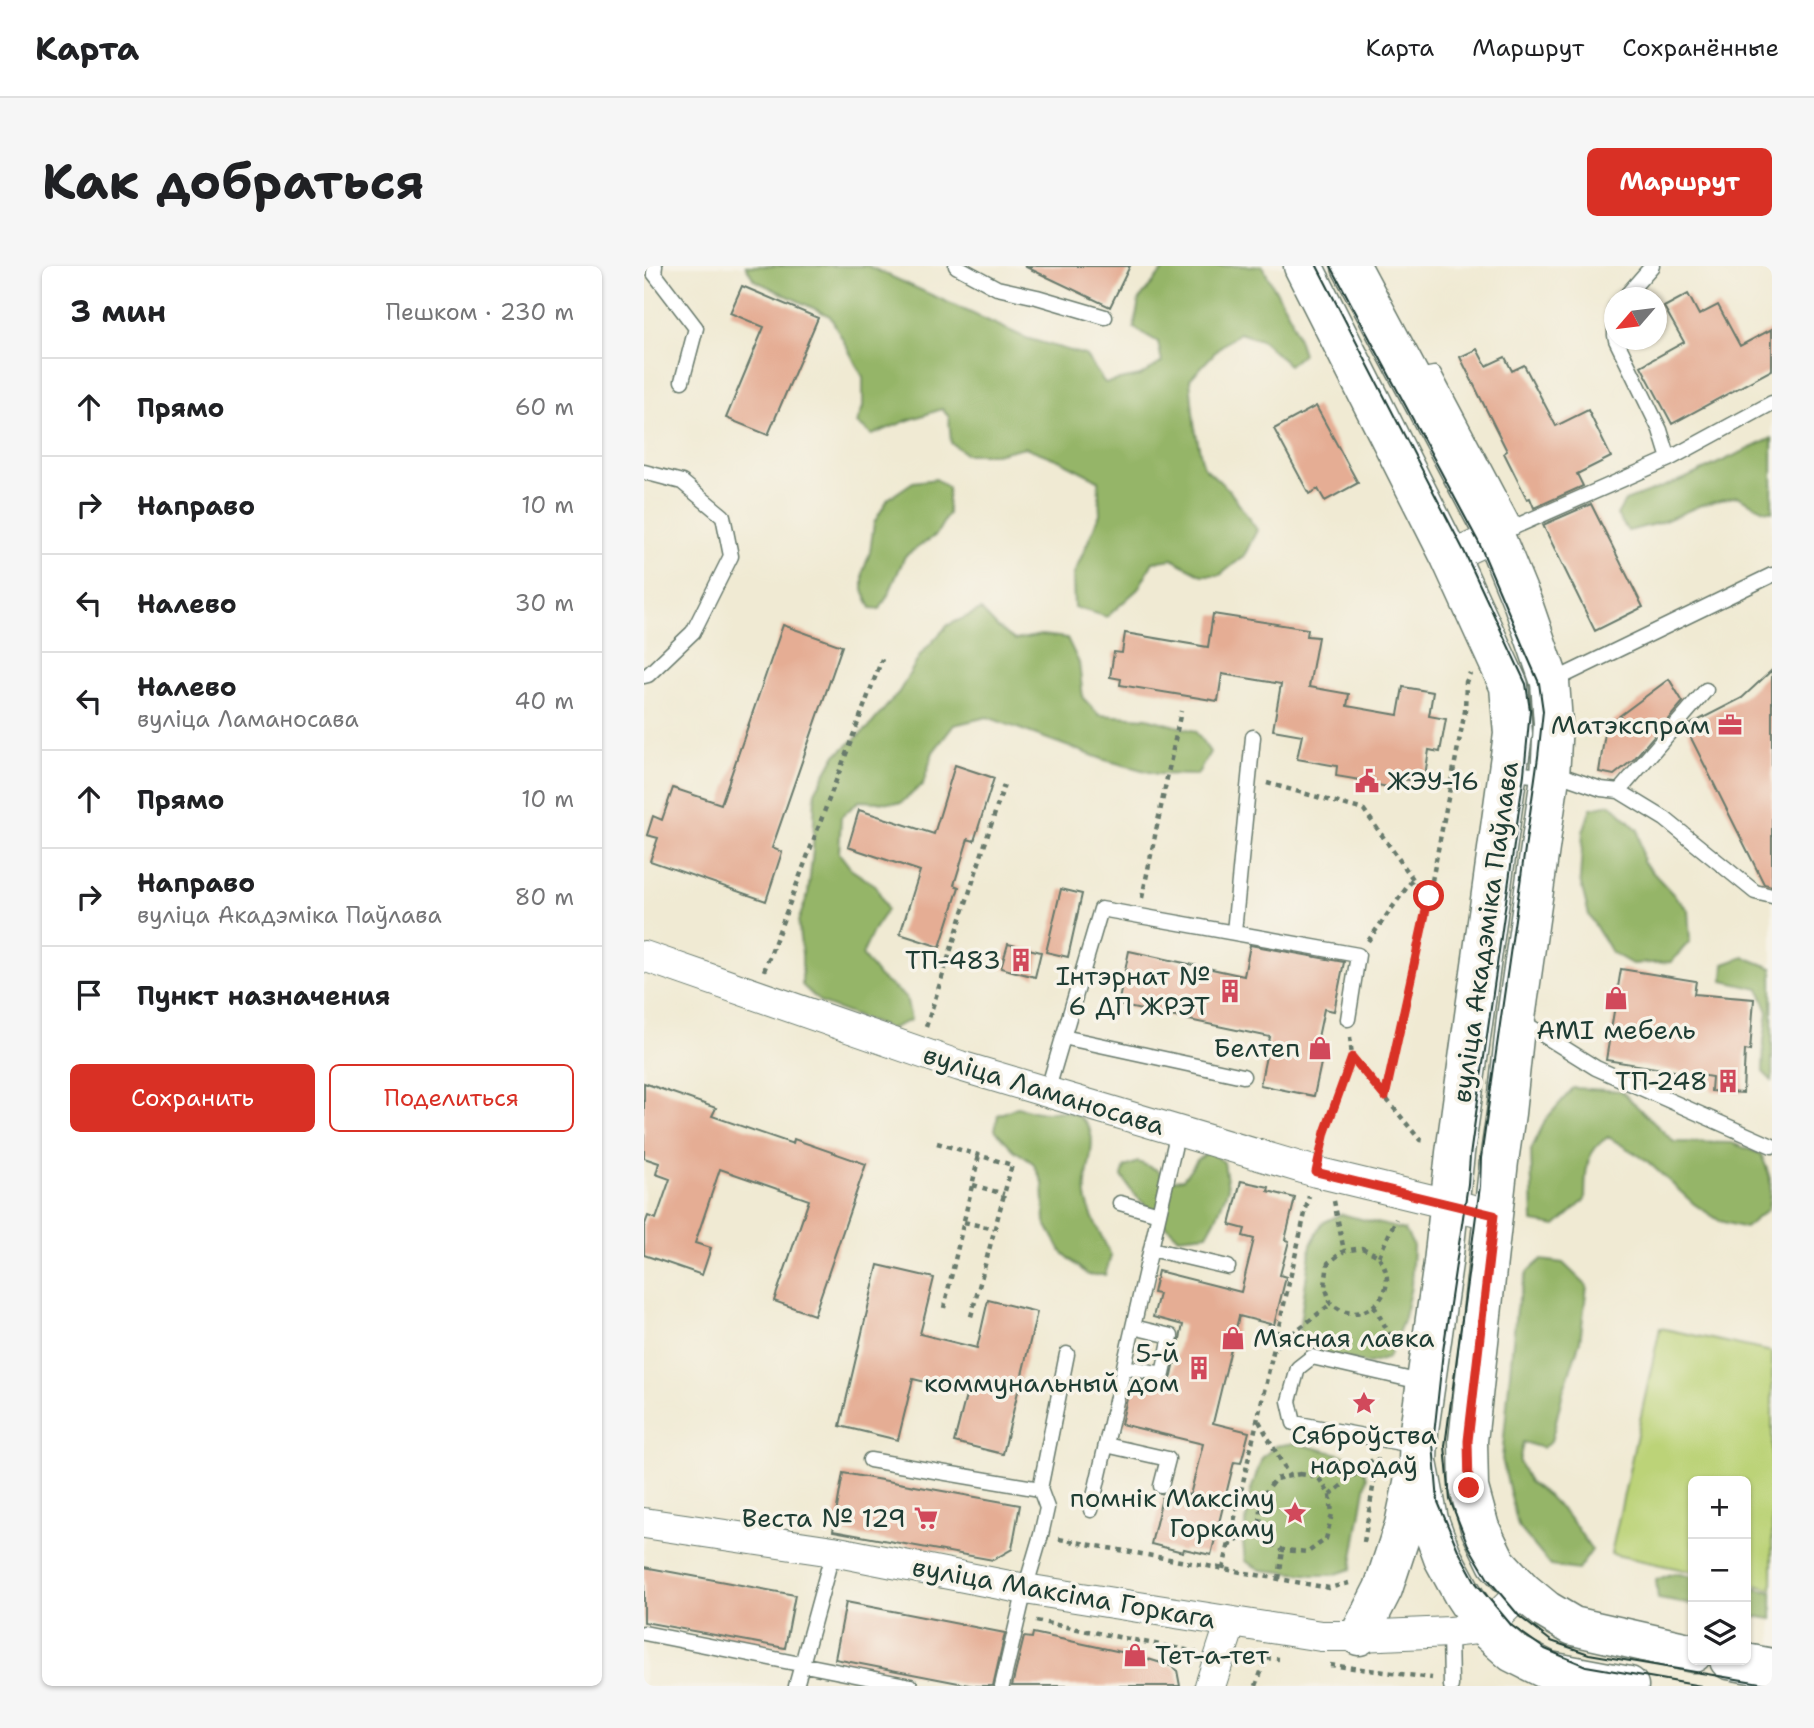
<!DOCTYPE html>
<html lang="ru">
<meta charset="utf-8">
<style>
:root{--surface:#fff;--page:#f6f6f6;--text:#202124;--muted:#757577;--line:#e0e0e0;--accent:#d93025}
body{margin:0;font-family:"Shantell Sans",sans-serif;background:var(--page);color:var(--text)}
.controls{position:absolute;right:21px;bottom:21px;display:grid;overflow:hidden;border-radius:10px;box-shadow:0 2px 5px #0004}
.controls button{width:63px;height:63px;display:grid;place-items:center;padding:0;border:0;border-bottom:2px solid var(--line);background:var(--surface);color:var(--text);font:35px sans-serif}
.compass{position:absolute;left:960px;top:21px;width:63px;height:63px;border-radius:50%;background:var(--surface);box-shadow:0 2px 5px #0004;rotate:242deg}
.stop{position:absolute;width:21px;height:21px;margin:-16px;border:5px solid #d93025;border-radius:50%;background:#fff}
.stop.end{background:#d93025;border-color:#fff;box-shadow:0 2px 7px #0008}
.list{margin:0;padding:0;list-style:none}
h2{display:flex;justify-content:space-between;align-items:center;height:91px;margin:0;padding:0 28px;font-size:30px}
h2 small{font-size:23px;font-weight:400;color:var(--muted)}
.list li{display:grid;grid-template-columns:46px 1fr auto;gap:21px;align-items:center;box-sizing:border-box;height:98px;padding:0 28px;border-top:2px solid var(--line)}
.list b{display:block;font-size:26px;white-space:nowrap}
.list p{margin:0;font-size:23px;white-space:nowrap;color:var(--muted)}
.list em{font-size:23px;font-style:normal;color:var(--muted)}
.actions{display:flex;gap:14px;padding:21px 28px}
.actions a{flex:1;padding:16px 0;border:2px solid var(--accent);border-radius:10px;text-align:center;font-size:24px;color:var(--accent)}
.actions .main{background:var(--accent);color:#fff}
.icon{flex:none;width:38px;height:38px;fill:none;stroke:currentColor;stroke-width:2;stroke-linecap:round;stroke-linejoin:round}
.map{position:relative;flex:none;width:1128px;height:1420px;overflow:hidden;border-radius:10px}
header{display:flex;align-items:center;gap:42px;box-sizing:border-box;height:98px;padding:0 35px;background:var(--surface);border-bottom:2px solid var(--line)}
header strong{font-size:33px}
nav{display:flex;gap:38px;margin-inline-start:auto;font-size:24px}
.intro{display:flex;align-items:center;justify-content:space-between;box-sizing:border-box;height:168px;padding:0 42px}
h1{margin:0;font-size:49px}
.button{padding:18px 32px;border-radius:10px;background:var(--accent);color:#fff;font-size:24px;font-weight:700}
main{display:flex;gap:42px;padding:0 42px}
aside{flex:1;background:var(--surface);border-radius:10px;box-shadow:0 2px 5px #0004}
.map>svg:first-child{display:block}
</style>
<header>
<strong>Карта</strong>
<nav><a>Карта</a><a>Маршрут</a><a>Сохранённые</a></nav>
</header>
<div class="intro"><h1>Как добраться</h1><a class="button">Маршрут</a></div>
<main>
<aside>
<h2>3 мин<small>Пешком · 230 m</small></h2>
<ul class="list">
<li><svg class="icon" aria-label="ahead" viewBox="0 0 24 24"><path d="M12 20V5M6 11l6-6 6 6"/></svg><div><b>Прямо</b></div><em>60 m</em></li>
<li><svg class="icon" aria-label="right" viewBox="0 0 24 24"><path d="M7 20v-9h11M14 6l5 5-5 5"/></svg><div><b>Направо</b></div><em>10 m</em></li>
<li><svg class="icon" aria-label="left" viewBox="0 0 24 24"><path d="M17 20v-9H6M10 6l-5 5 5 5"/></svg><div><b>Налево</b></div><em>30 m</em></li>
<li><svg class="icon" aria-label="left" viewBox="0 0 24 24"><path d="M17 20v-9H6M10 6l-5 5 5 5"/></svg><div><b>Налево</b><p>вуліца Ламаносава</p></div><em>40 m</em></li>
<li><svg class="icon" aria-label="ahead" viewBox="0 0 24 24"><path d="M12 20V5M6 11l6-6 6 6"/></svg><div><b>Прямо</b></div><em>10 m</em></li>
<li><svg class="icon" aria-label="right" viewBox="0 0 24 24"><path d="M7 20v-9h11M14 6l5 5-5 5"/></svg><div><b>Направо</b><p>вуліца Акадэміка Паўлава</p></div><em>80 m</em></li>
<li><svg class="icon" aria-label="arrive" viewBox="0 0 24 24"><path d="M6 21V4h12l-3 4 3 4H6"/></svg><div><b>Пункт назначения</b></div></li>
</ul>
<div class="actions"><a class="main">Сохранить</a><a>Поделиться</a></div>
</aside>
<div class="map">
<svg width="1128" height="1420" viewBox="0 0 1128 1420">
<rect width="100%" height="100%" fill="#f7f3e8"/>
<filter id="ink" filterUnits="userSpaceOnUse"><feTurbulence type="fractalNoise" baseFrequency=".0143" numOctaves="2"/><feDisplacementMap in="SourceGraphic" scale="14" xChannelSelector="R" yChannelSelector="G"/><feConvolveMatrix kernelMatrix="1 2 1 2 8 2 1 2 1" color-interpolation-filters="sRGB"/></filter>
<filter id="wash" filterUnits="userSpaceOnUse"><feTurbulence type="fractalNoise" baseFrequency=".00686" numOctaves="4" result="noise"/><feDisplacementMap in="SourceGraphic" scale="28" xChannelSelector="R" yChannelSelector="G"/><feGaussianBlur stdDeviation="1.57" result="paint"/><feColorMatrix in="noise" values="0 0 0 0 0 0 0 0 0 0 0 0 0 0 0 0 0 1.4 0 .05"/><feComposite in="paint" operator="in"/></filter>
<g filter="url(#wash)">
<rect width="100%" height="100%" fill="#f0ead3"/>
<!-- green -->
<path fill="#bcd378" stroke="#6e8856" stroke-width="2" d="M 1016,1062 L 1128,1086 L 1128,1323 L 1102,1317 L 1102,1215 L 1049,1215 L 1049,1306 L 967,1288 Z"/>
<!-- forest -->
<path fill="#95b568" stroke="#5a794e" stroke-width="2" d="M 102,0 L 224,0 L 382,72 L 441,89 L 461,117 L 496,110 L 518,96 L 514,76 L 490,62 L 495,34 L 520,3 L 520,0 L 618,0 L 647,52 L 659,88 L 645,99 L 617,74 L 595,67 L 576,81 L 546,113 L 550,157 L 559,200 L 585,224 L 613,264 L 600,290 L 576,309 L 558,309 L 528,293 L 509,296 L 494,323 L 463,351 L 430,341 L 429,310 L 456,248 L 454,214 L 417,195 L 381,181 L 351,188 L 322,188 L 307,177 L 305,151 L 298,143 L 262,155 L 228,169 L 213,157 L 219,141 L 219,111 L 186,50 L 110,14 Z
M 1128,172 L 1128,245 L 1120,244 L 1093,230 L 1057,239 L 1018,256 L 984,265 L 973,249 L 981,235 L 1040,213 Z
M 292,213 L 304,222 L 304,248 L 292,269 L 261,290 L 245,327 L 236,343 L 227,342 L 219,324 L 219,306 L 226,286 L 230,257 L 244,233 L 269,216 Z
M 337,344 L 354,362 L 371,374 L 397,369 L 423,372 L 435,397 L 439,432 L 455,449 L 503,452 L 551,465 L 566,486 L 553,509 L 513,508 L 461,494 L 343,451 L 310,459 L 289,486 L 279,518 L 257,537 L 215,535 L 197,551 L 195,587 L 208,604 L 232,620 L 243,644 L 230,663 L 218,689 L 235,711 L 262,731 L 267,754 L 246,763 L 177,737 L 158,719 L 158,688 L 154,656 L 164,628 L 169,584 L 171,526 L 191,490 L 225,461 L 255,426 L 277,388 L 304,359 Z
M 967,538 L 994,564 L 999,596 L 1044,644 L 1046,675 L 1027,696 L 988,698 L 967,686 L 945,649 L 936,614 L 939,566 L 947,542 Z
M 1100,691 L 1128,702 L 1128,815 L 1119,806 L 1120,774 L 1124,746 L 1115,723 L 1079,715 L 1080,698 Z
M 929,822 L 977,825 L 1030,876 L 1088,877 L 1117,888 C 1128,914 1128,915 1124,943 L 1101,962 L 1076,955 L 1050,938 L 1002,894 L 964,871 C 939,887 942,907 941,934 L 912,960 L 889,956 L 887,884 L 902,853 Z
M 373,841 C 380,843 388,845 395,846 C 407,847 421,842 432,849 C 465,867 435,908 443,935 C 448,954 459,972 467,990 L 461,1009 L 444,1009 L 417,985 L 401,956 L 399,917 L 389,897 L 370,884 L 351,864 L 354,849 Z
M 565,886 L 580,896 L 584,922 L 573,950 L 563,968 L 534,971 L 488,926 L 478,910 L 481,901 L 494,896 L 511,903 L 527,914 L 539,913 L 553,894 Z
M 697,948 L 761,964 L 769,979 L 767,1021 L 759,1055 L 744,1092 L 725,1098 L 685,1088 L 660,1079 L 654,1071 L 667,979 L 678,957 Z
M 897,994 L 919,997 L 943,1020 L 936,1075 L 919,1126 L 907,1176 L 898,1182 L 879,1176 L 875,1196 L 885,1216 L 904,1230 L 928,1255 L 948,1284 L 934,1304 L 907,1300 L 874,1260 L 858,1193 L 872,1043 L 883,1006 Z
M 651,1177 L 695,1188 L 715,1196 L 723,1211 L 707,1303 L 689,1309 L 670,1309 L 617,1304 L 601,1295 L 599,1276 L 607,1224 L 618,1192 L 631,1180 Z
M 1030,1307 L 1049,1311 L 1049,1339 L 1014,1333 L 1012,1314 Z
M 1102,1321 L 1128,1326 L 1128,1353 L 1102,1349 Z"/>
<g id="blocks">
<!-- building -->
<path fill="#e5ad94" d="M 380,0 L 486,0 L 466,41 Z
M 98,20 L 174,52 L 124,169 L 82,152 L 120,61 L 86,47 Z
M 1044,28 L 1055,49 L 1074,39 L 1096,80 L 1128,63 L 1128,104 L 1028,158 L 997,100 L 1040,76 L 1020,41 Z
M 833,83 L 842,100 L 861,91 L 868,105 L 880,99 L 912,160 L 944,144 L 967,191 L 933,208 L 939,220 L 890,242 L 886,232 L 883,233 L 860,187 L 863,185 L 816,91 Z
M 672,140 L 714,217 L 681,235 L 674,223 L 665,228 L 630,163 Z
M 947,238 L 999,341 L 951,365 L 899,259 Z
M 569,348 L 664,363 L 663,370 L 674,371 L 665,421 L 705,428 L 703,440 L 754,449 L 759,421 L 789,426 L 785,450 L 802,453 L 796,486 L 785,484 L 780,516 L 756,513 L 755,523 L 728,518 L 728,516 L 692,510 L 693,500 L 653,493 L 658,469 L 629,464 L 637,418 L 578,408 L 574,435 L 476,419 L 477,413 L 466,411 L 470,386 L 478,387 L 481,367 L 564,381 Z
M 139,359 L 198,380 L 128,582 L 138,586 L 122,635 L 6,595 L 14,572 L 3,569 L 9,550 L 18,554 L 29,522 L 77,538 Z
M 1128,404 L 1128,620 L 1120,618 L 1042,462 L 1045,459 L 1098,432 Z
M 1025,413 L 1039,436 L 990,493 L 970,509 L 955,506 L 962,460 Z
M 311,499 L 350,512 L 330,575 L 324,573 L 310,619 L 315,621 L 296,681 L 256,668 L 276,605 L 204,581 L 215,544 L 290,568 Z
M 417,623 L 438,628 L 424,691 L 402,686 Z
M 364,678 L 397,686 L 391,711 L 357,702 Z
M 606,679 L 700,696 L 690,745 L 680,743 L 672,781 L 680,783 L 670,830 L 616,819 L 626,771 L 474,739 L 485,685 L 600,710 Z
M 977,703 L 1052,715 L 1050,728 L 1110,733 L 1106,785 L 1101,784 L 1099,827 L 1067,825 L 1068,811 L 962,794 Z
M 0,817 L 72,842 L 68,850 L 149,878 L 150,873 L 222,898 L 170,1049 L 130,1035 L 165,934 L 76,903 L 51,977 L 67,982 L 58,1009 L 0,989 L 0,961 L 4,950 L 12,953 L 26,913 L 12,908 L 15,897 L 0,892 Z
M 597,915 L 625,921 L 624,925 L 651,932 L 641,974 L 645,975 L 636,1009 L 642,1011 L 630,1059 L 595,1050 L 569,1157 L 605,1166 L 597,1197 L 590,1196 L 567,1289 L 540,1283 L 539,1286 L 507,1278 L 518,1232 L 533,1236 L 536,1227 L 546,1229 L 559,1178 L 477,1158 L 488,1112 L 517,1117 L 525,1117 L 528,1110 L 539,1059 L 509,1051 L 515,1028 L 509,1027 L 514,1005 L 597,1026 L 610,973 L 599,970 L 601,963 L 586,959 Z
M 234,999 L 290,1012 L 276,1068 L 333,1082 L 344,1034 L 393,1046 L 359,1188 L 310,1176 L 323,1126 L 269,1113 L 254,1174 L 196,1160 Z
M 199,1207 L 376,1239 L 368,1283 L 349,1294 L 189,1265 Z
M 0,1301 L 151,1329 L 141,1382 L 0,1356 Z
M 202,1336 L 361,1367 L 349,1420 L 330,1420 L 191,1393 Z
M 389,1367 L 491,1389 L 527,1400 L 533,1404 L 536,1420 L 368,1420 L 380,1371 L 388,1372 Z"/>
</g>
</g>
<g filter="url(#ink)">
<use href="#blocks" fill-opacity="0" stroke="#687a6c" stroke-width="2"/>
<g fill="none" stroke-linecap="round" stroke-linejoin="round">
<!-- lane casing -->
<g stroke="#687a6c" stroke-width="17">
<path id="lane" d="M 11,0 L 10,7 L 52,62 L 38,115
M 312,0 L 353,22 L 393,31 L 461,51
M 980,32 L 1008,0
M 971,42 L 971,70
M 972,74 L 1016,164 L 1025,193
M 769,112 L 790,108 L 871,261
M 0,206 L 38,216 L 79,250 L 87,290 L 49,366 L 4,409 L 0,410
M 852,269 L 1025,193 L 1128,137
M 909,415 L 1128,309
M 865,507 L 925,512 L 957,523 L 975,525 L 1062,424
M 975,525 L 1021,553 L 1111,626 L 1128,630
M 590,666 L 609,471
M 877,755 L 952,802 L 1128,880
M 419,771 L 599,810
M 403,826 L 457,643 L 714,689 L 704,753
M 476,937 L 515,948
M 507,983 L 584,1001
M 480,1101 L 519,1108 L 527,1070 L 489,1061
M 462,1179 L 524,1193 L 517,1220
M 773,1180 L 650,1157 L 645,1135 L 654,1102 L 668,1091 L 781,1117
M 226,1194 L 396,1223 L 403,1242 L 397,1269 L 381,1323 L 358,1420
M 396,1223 L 423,1088
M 447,1244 L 534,865
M 806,1366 L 807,1420
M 0,1367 L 267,1420
M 152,1420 L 189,1285"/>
</g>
<!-- street casing -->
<g stroke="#687a6c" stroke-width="32">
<path id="street" d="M 806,291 L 851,270
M 0,690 L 316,800 L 403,826 L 672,906 L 850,949
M 0,1257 L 189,1285 L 381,1323 L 677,1370 L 715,1370 L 806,1366 L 841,1362 L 879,1325
M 566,1420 L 587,1356"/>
</g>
<!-- secondary casing -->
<g stroke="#687a6c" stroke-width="41">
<path id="secondary" d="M 659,0 L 806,291 L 865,420 L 869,468 L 811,887 L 799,997 L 775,1164 L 774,1196 L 785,1254 L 799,1292 L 818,1327 L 841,1362 L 869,1387 L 905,1405 L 985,1420
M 707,0 L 851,270 L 879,338 L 906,416 L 909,457 L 906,511 L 872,752 L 862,847 L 855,895 L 824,1175 L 825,1222 L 836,1262 L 853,1297 L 879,1325 L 902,1344 L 929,1360 L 1049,1387
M 715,1370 L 739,1323 L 760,1259 L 770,1212
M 1085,1394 L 1128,1402"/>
</g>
<!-- path -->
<path stroke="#687a6c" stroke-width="4.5" stroke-dasharray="5 5" stroke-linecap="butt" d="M 623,517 L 720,544 L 769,613 L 784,630
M 498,632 L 537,445
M 724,675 L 769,613
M 120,705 L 238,393
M 282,761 L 360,519
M 706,771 L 708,791
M 742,830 L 785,630 L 821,445 L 822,416 L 826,407
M 293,877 L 368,899 L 326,1054
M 678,881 L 681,866 L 708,791 L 776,874 L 782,875
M 329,919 L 360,928
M 690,935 L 700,985
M 320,956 L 350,963
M 718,982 L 735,990 C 737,995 741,1001 742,1006 C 748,1029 725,1052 702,1046 C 697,1045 691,1040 687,1038 L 681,1020 L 684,997 L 700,985 Z
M 735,990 L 752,953
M 730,1040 L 754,1084
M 300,1042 L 335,889
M 632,1080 L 687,1038
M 615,1155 L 645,1210
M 656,1208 L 674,1211 L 686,1229 L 688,1248 L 682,1273 L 664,1286 L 639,1284 L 621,1274 L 616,1258 L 618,1231 L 631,1213 Z
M 686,1229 L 731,1192
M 415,1273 L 685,1322 L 709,1316
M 720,1276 L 734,1191
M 584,1281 L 616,1258
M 579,1303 L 665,930
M 635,1313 L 639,1284
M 392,1355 L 552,1386
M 602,1391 L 635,1393
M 686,1399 L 788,1412
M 612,1420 L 622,1392"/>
<!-- lane -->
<use href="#lane" stroke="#fff" stroke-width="14"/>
<!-- street -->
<use href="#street" stroke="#fff" stroke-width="30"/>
<!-- secondary -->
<use href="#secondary" stroke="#fff" stroke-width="38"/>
<!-- tram -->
<path stroke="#1f3d34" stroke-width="2" d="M 673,0 L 820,285 L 882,418 L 886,444 L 880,508 L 826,890 L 824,918 L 799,1085 L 789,1178 L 794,1236 L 814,1284 L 832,1317 L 868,1360 L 901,1383 L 942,1400 L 1057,1420
M 687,0 L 835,277 L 881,385 L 895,417 L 899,445 L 894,491 L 837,892 L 836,920 L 801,1180 L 806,1234 L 824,1279 L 844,1313 L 876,1351 L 907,1375 L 945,1388 L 1128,1419"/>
</g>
</g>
<g fill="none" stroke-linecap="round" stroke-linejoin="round" filter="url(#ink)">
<!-- route -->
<path stroke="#d93025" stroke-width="9" d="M 785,630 L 741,831 L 708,791 L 681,866 L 672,906 L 850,949 L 824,1175 L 825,1222"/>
</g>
<!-- icons -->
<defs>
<g id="office-bare" transform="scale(1.89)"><path d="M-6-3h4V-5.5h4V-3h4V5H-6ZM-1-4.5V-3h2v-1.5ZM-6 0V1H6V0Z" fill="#d1495b" stroke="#f7f3e8" stroke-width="2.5" paint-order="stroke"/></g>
<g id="civic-bare" transform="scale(1.89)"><path d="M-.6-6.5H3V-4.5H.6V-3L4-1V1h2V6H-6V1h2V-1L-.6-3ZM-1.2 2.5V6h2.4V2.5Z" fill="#d1495b" stroke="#f7f3e8" stroke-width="2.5" paint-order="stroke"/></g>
<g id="building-bare" transform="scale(1.89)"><path d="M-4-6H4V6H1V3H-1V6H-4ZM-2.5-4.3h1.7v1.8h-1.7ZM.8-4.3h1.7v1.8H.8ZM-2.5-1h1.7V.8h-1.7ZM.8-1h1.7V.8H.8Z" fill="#d1495b" stroke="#f7f3e8" stroke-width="2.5" paint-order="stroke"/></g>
<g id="shop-bare" transform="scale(1.89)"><path d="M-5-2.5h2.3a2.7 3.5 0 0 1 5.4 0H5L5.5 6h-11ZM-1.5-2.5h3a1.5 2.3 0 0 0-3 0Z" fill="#d1495b" stroke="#f7f3e8" stroke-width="2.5" paint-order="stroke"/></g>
<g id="sight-bare" transform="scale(1.89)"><path d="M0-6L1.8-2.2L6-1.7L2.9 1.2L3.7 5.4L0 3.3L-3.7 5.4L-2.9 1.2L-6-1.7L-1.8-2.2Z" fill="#d1495b" stroke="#f7f3e8" stroke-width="2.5" paint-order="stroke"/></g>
<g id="supermarket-bare" transform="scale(1.89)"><path d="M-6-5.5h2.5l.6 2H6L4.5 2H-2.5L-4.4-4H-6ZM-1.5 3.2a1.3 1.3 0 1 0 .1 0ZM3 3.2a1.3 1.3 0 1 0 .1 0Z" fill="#d1495b" stroke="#f7f3e8" stroke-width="2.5" paint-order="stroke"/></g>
</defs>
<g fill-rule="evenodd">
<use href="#office-bare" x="1086" y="459"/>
<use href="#civic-bare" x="723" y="515"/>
<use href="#building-bare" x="377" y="694"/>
<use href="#building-bare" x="586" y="725"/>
<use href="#shop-bare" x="972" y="732"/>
<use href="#shop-bare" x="676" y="782"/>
<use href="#building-bare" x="1084" y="815"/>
<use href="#shop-bare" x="589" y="1072"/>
<use href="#building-bare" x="555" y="1102"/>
<use href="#sight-bare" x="720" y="1137"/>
<use href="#sight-bare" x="651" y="1247"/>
<use href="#supermarket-bare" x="282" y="1252"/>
<use href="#shop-bare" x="491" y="1389"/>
</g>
<g text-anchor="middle" stroke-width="7" stroke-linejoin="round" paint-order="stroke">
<!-- poi labels -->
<g font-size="26" fill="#1f3d34" stroke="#f7f3e8" text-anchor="end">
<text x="1066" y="468">Матэкспрам</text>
<text x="743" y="524" text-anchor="start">ЖЭУ-16</text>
<text x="357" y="703">ТП-483</text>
<text x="566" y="719">Інтэрнат №<tspan x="566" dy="30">6 ДП ЖРЭТ</tspan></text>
<text x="972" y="773" text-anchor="middle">AMI мебель</text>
<text x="656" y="791">Белтеп</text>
<text x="1064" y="824">ТП-248</text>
<text x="609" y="1081" text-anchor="start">Мясная лавка</text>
<text x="535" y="1096">5-й<tspan x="535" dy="30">коммунальный дом</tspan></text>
<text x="720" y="1178" text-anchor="middle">Сяброўства<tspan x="720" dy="30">народаў</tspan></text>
<text x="631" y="1241">помнік Максіму<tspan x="631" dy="30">Горкаму</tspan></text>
<text x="262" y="1261">Веста № 129</text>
<text x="511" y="1398" text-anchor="start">Тет-а-тет</text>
</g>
<!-- street labels -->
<g font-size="26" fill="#1f3d34" stroke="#f7f3e8">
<text transform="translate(841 666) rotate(-82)" y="9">вуліца Акадэміка Паўлава</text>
<text transform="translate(400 824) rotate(17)" y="9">вуліца Ламаносава</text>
<text transform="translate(420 1327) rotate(10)" y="9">вуліца Максіма Горкага</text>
</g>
</g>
</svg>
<div class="controls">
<button>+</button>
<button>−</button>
<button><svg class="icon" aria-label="layers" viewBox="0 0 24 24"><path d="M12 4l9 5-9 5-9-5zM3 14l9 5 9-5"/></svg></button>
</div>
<svg class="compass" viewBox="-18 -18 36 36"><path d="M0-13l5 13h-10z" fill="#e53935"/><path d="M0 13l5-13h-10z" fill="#757577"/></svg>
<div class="stop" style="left:785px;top:630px"></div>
<div class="stop end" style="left:825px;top:1222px"></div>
</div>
</main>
